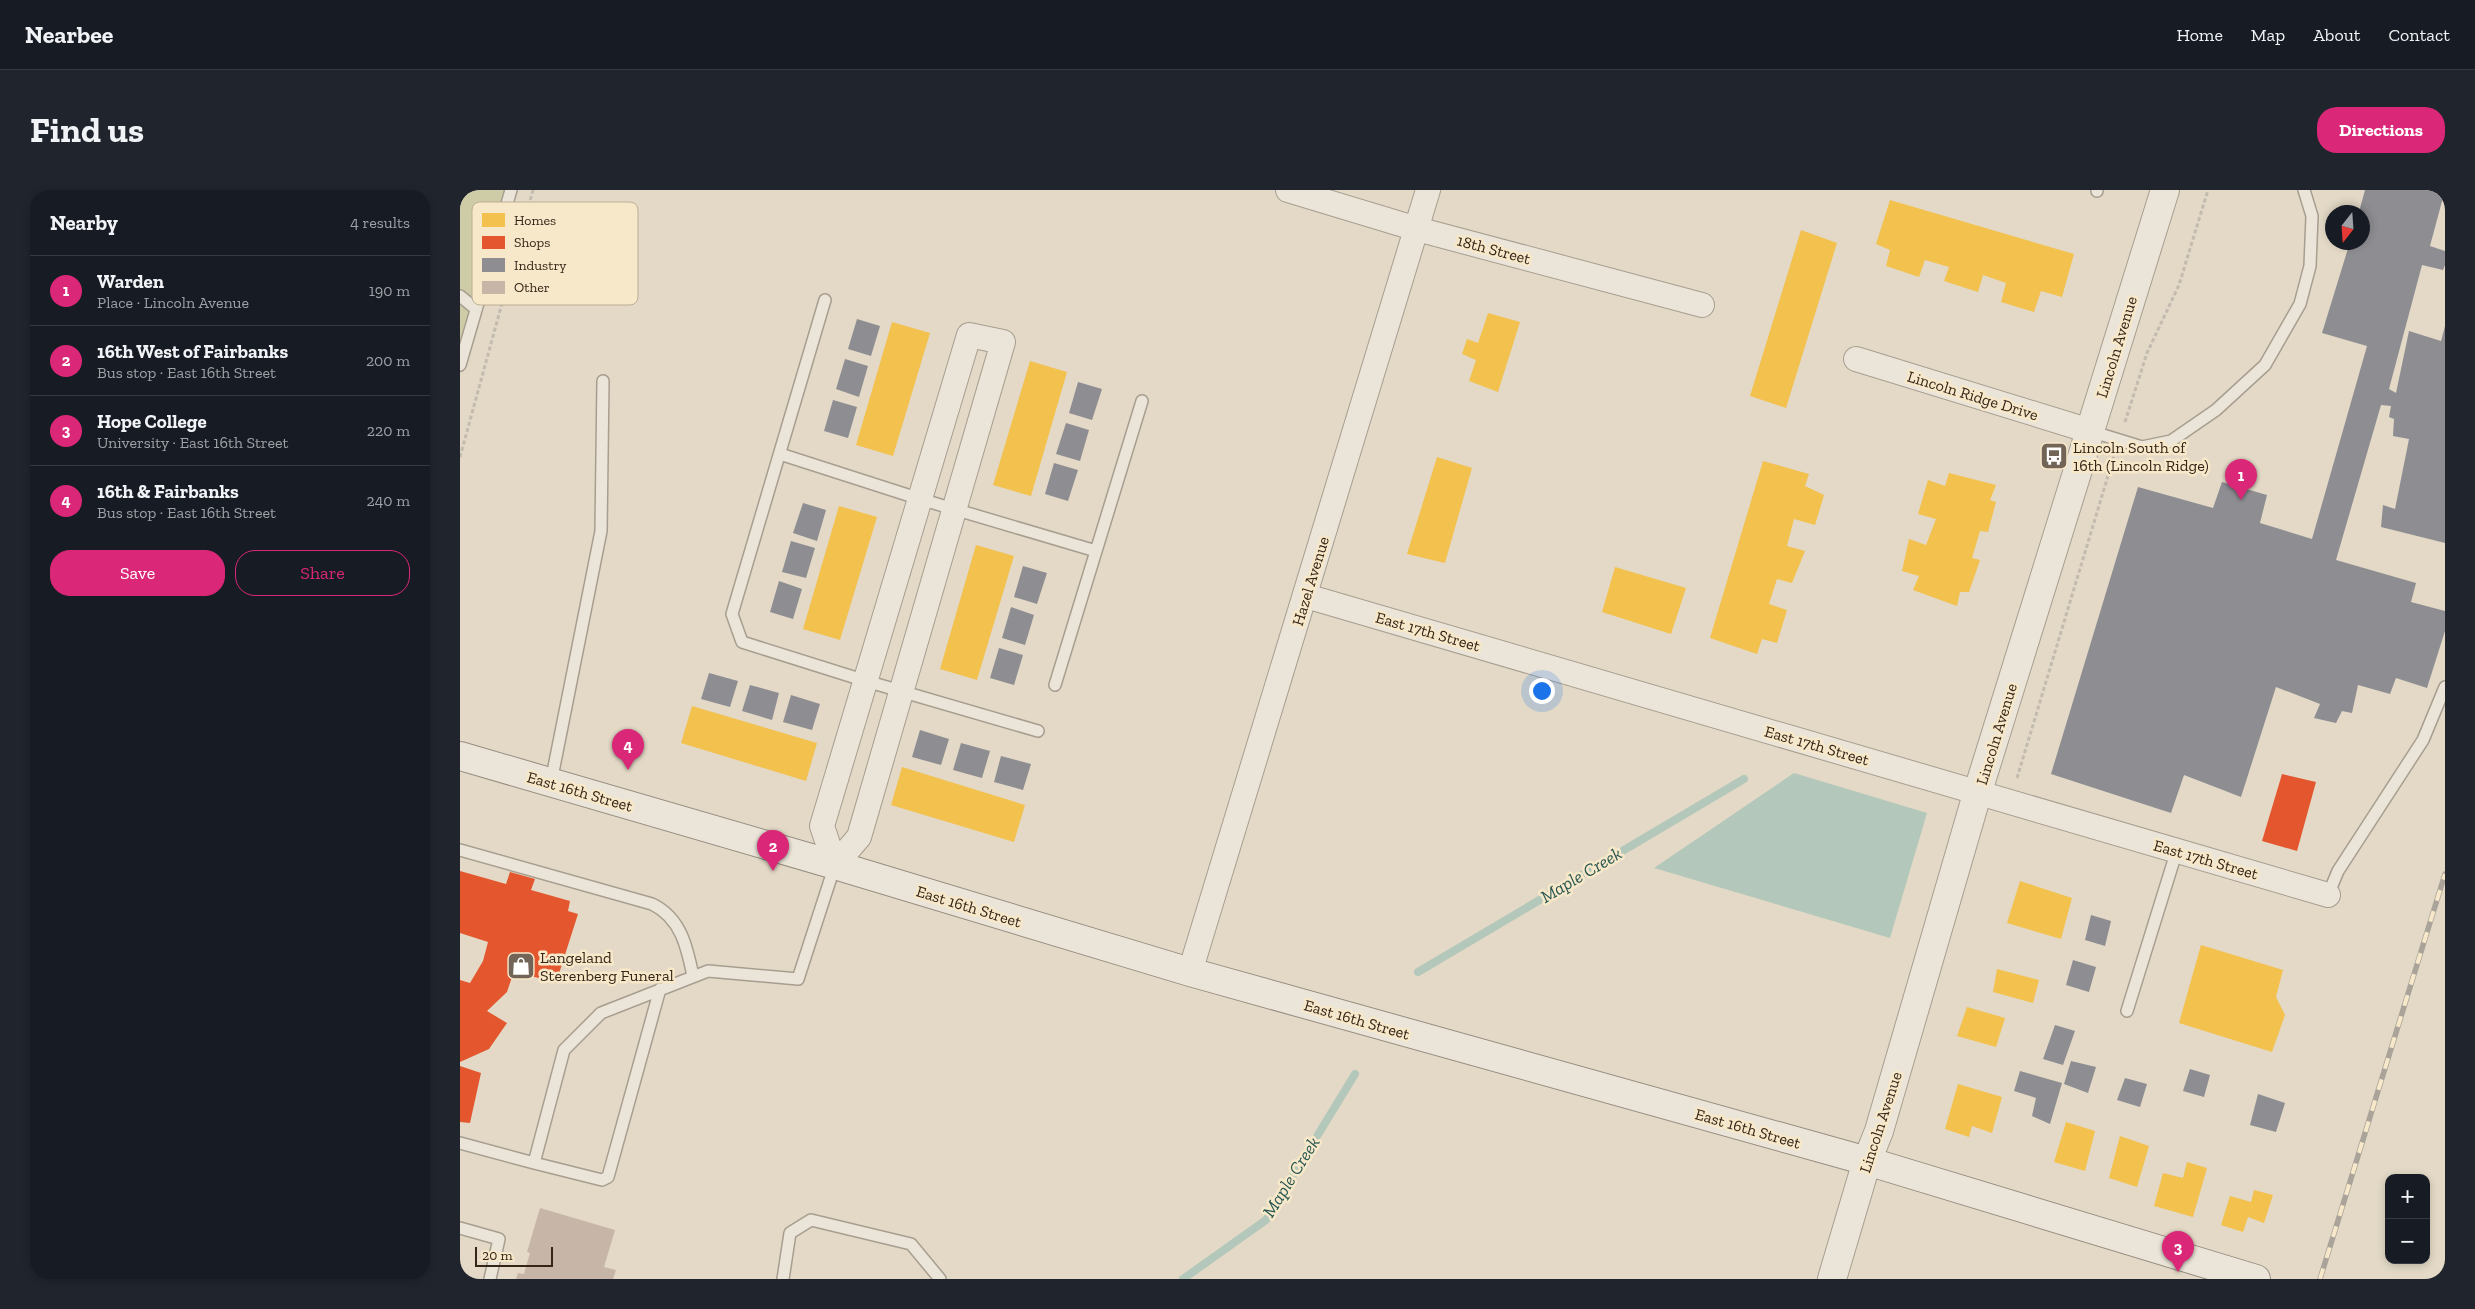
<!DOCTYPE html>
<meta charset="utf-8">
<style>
:root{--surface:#171b24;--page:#20242c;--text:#f1f3f6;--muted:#9ea1a6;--line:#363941;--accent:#db2777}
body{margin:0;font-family:"Zilla Slab",serif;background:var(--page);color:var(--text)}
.controls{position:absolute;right:15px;bottom:15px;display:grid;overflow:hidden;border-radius:10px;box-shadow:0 2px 8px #0003}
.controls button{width:45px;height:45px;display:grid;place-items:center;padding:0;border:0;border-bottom:1px solid var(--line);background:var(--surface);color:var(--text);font:25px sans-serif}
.compass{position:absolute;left:1865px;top:15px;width:45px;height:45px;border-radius:50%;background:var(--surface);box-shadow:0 2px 8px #0003;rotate:197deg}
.scale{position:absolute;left:15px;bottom:12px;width:78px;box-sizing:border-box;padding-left:5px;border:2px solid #352519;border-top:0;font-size:14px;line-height:18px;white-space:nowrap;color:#352519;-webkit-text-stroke:4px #f7e8c9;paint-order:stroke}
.you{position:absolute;left:1081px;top:500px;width:18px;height:18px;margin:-12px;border:4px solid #fff;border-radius:50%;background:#1a73e8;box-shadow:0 0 0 8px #1a73e833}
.badge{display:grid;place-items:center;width:32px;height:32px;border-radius:50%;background:var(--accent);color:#fff;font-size:16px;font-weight:700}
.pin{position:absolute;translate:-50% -41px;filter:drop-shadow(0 1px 2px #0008)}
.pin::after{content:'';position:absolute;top:26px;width:18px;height:15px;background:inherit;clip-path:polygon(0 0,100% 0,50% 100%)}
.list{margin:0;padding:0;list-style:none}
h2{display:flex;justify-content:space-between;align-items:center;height:65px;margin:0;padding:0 20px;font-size:21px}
h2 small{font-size:16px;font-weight:400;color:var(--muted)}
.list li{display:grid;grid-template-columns:32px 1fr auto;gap:15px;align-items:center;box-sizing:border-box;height:70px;padding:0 20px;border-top:1px solid var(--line)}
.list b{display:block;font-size:19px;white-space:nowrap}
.list p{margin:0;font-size:16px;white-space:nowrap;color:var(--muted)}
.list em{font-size:16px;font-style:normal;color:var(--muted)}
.actions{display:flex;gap:10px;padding:15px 20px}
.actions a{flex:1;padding:11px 0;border:1px solid var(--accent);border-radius:20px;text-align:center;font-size:18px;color:var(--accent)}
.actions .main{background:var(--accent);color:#fff}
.map{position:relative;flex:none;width:1985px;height:1089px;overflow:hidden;border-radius:20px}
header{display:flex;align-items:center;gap:30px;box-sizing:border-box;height:70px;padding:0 25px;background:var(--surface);border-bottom:1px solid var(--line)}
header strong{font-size:24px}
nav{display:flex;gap:28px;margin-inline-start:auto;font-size:18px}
.intro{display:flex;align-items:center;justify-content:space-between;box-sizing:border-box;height:120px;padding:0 30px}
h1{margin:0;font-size:35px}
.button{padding:12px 22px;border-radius:20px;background:var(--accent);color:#fff;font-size:18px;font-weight:700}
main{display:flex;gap:30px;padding:0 30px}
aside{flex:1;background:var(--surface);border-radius:20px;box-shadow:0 2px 8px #0003}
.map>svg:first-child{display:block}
</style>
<header>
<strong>Nearbee</strong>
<nav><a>Home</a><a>Map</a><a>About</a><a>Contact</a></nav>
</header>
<div class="intro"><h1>Find us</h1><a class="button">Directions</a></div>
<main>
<aside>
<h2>Nearby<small>4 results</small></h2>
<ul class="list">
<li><span class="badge">1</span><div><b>Warden</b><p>Place · Lincoln Avenue</p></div><em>190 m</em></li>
<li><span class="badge">2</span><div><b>16th West of Fairbanks</b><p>Bus stop · East 16th Street</p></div><em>200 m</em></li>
<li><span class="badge">3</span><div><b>Hope College</b><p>University · East 16th Street</p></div><em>220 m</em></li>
<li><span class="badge">4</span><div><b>16th &amp; Fairbanks</b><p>Bus stop · East 16th Street</p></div><em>240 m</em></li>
</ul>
<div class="actions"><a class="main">Save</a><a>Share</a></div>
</aside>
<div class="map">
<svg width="1985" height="1089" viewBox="0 0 1985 1089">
<rect width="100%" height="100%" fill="#e3d9c6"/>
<!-- cemetery -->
<path fill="#cecca7" d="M 0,0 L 53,0 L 0,184 Z"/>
<!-- water -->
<path fill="#b3c8ba" d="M 1334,583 L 1467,623 L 1430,748 L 1194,678 Z"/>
<!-- homes -->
<path fill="#f2c14e" d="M 1430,10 L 1614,64 L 1602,107 L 1581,101 L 1574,122 L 1541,112 L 1546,93 L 1523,85 L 1518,102 L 1484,91 L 1489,77 L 1465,70 L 1459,87 L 1426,76 L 1430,60 L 1416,54 Z
M 1341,40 L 1377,53 L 1326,218 L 1290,206 Z
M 1028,123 L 1060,132 L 1038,202 L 1009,191 L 1016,170 L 1002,164 L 1007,149 L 1018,153 Z
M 432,132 L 470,143 L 433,266 L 396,255 Z
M 570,171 L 607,182 L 571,306 L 533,295 Z
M 977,267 L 1012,278 L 985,373 L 947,364 Z
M 1303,271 L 1349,284 L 1345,296 L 1364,305 L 1355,335 L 1334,329 L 1327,356 L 1345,361 L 1332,393 L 1317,389 L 1309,414 L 1327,420 L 1317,453 L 1302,449 L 1297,464 L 1250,448 Z
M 1489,283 L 1536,295 L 1530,310 L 1536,312 L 1528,342 L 1520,341 L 1512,368 L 1520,370 L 1509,402 L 1500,402 L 1497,416 L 1453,400 L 1459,386 L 1442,381 L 1449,349 L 1466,355 L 1476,329 L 1458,324 L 1468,290 L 1485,296 Z
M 379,316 L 417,327 L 380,450 L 343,439 Z
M 516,355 L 554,366 L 517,490 L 480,479 Z
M 1155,377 L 1226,398 L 1211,444 L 1142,422 Z
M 232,516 L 357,553 L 346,591 L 221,553 Z
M 442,577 L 565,615 L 554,652 L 431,615 Z
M 1560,691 L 1612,708 L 1601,749 L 1547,733 Z
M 1741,755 L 1823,780 L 1816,807 L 1825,825 L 1812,862 L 1719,833 Z
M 1537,779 L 1579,790 L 1573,813 L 1533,802 Z
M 1507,817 L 1545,828 L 1536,857 L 1497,846 Z
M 1498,894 L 1542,907 L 1532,943 L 1512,936 L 1509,947 L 1485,939 Z
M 1606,932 L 1635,941 L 1625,981 L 1594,972 Z
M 1660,946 L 1689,956 L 1677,997 L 1649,988 Z
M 1727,972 L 1747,978 L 1733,1027 L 1694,1016 L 1703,983 L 1723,988 Z
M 1794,1000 L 1813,1005 L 1804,1033 L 1788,1027 L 1783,1042 L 1761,1035 L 1770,1006 L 1791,1012 Z"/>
<!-- shops -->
<path fill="#e4572e" d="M 1822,584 L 1856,592 L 1837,661 L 1802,651 Z
M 0,681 L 46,694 L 50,682 L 75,689 L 71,700 L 110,711 L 108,721 L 118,724 L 96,793 L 54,781 L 47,802 L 27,821 L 47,833 L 29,859 L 0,872 L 0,790 L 10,793 L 23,771 L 28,752 L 0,743 Z
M 0,876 L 21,883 L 10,933 L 0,932 Z"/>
<!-- industry -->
<path fill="#8d8d92" d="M 1905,0 L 1985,0 L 1970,56 L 1985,61 L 1985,75 L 1983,80 L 1962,75 L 1929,199 L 1936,203 L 1949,141 L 1981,151 L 1985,136 L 1985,353 L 1921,337 L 1923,315 L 1935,319 L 1949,249 L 1933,246 L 1934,229 L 1929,227 L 1931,216 L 1921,215 L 1876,370 L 1956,393 L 1951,412 L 1985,421 L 1985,441 L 1967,498 L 1936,488 L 1930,504 L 1898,495 L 1892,523 L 1882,521 L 1876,533 L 1854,528 L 1860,514 L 1816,497 L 1781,607 L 1724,585 L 1711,623 L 1591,584 L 1678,297 L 1753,318 L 1762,292 L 1807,305 L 1800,333 L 1852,349 L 1907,156 L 1862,143 L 1890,52 L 1902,52 L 1902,22 L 1899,22 Z
M 397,129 L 420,136 L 411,166 L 388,159 Z
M 385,169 L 408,176 L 399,207 L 376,199 Z
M 618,192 L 642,199 L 632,230 L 609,223 Z
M 373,210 L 397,217 L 388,248 L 364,241 Z
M 606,233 L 629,240 L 620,271 L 596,264 Z
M 594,273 L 618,280 L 608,311 L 585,304 Z
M 343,313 L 366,320 L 357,351 L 333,343 Z
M 331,351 L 355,358 L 346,388 L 322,382 Z
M 563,376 L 587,383 L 577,414 L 554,407 Z
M 319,391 L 342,399 L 333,429 L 310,422 Z
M 551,417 L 574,425 L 565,455 L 542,448 Z
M 539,458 L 563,465 L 554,495 L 530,488 Z
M 249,483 L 278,491 L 270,517 L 241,509 Z
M 290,495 L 319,503 L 312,530 L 282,521 Z
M 331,505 L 360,514 L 352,540 L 323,532 Z
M 460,540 L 489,549 L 481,575 L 452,567 Z
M 501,553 L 530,561 L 522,588 L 493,580 Z
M 541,566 L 571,574 L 563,600 L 534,592 Z
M 1631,725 L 1651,731 L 1645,756 L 1625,750 Z
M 1613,770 L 1636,777 L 1629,802 L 1606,795 Z
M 1595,835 L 1615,841 L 1603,875 L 1583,869 Z
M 1611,871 L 1636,877 L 1628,903 L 1604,894 Z
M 1730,879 L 1750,885 L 1744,907 L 1723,901 Z
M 1560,881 L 1602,893 L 1590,934 L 1572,926 L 1576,908 L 1554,901 Z
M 1665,888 L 1687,894 L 1680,917 L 1657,910 Z
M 1798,904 L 1825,913 L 1816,942 L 1790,935 Z"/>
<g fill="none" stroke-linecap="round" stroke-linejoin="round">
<!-- stream -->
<path stroke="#b3c8ba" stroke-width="8" d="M 958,782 L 1284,589
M 723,1089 L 806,1030 L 895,884"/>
</g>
<!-- building -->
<path fill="#c7b6a7" d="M 80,1018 L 155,1040 L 144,1077 L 156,1080 L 153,1089 L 56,1089 L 58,1083 L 64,1084 L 70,1063 L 67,1062 Z"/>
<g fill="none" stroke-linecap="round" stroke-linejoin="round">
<!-- service casing -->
<g stroke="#a79e90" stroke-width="14">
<path id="service" d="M 1637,1 L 1637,0
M 0,106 L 16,119
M 365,110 L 272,424 L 282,452 L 406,491 L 578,541
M 0,175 L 51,0
M 1630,241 L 1682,257 L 1711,251 L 1756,220 L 1805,175 L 1840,114 L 1850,76 L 1852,26 L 1844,0
M 320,264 L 460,309 L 636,361
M 595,495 L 682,211
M 91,592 L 141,341 L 143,191
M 0,660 L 192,714 C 221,728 227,757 233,786
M 1868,705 L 1878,681 L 1963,550 L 1985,497
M 1667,821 L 1717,660
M 0,953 L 74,973 L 104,860 L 141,823 L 248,781 L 338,789 L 375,675
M 74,973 L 142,990 L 148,987 L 200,799
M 0,1038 L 39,1049 L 30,1089
M 323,1089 L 330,1043 L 351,1030 L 451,1054 L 480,1089"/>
</g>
<!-- minor casing -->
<g stroke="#a79e90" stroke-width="26">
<path id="minor" d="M 828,0 L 957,39 L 1242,115
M 509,145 L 543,152 L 399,647 L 375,675 L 362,636 Z
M 1396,169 L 1630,241
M 846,406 L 1868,705
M 730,782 L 968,0"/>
</g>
<!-- tertiary casing -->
<g stroke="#a79e90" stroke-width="30">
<path id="tertiary" d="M 1372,1089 L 1407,971 L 1419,941 L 1518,601 L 1705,0"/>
</g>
<!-- secondary casing -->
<g stroke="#978d80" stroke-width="30">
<path id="secondary" d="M 0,566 L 375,675 L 730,782 L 1407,971 L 1796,1089"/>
</g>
<!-- path -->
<path stroke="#c3bbb0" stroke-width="3" stroke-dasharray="4 2.5" stroke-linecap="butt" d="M 1665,232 L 1687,163 L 1719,95 L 1748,0
M 0,267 L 73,0
M 1557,588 L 1654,266"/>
<!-- service -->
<use href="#service" stroke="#ebe4d8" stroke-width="11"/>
<!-- minor -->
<use href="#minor" stroke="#ebe4d8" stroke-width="24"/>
<!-- tertiary -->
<use href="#tertiary" stroke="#ebe4d8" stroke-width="28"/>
<!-- secondary -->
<use href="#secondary" stroke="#ebe4d8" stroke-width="28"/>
<!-- rail casing -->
<g stroke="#a9a399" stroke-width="5.5">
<path id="rail" d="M 1860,1089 L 1985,684"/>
</g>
<!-- rail -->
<use href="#rail" stroke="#f7e8c9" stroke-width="4" stroke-dasharray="11" stroke-linecap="butt"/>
</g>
<!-- icons -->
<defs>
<g id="bus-square" transform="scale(1.4375)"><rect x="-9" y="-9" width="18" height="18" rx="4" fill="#726456" stroke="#f7e8c9"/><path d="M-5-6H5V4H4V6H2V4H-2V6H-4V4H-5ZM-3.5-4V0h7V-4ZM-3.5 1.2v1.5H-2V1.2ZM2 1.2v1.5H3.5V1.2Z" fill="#fff"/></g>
<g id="shop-square" transform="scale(1.4375)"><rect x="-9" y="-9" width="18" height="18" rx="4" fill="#726456" stroke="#f7e8c9"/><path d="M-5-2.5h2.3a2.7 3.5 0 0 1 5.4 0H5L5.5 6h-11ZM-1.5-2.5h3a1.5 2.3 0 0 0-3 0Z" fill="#fff"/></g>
</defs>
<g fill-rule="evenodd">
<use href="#bus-square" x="1594" y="266"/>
<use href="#shop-square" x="61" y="776"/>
</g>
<g text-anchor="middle" stroke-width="5" stroke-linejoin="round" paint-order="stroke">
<!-- street labels -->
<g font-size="16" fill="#352519" stroke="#f7e8c9">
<text transform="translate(1034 59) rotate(15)" y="6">18th Street</text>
<text transform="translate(1656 157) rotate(-73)" y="6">Lincoln Avenue</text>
<text transform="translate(1513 205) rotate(17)" y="6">Lincoln Ridge Drive</text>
<text transform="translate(850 391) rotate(-73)" y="6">Hazel Avenue</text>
<text transform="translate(968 441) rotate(16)" y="6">East 17th Street</text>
<text transform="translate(1536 544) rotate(-73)" y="6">Lincoln Avenue</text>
<text transform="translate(1357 555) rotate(16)" y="6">East 17th Street</text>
<text transform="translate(120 601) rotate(16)" y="6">East 16th Street</text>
<text transform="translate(1746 669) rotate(16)" y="6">East 17th Street</text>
<text transform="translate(509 716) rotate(17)" y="6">East 16th Street</text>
<text transform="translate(897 829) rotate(16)" y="6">East 16th Street</text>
<text transform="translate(1420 932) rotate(-72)" y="6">Lincoln Avenue</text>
<text transform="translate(1288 938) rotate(16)" y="6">East 16th Street</text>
</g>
<!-- poi labels -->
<g font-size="16" fill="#352519" stroke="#f7e8c9" text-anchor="start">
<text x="1613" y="263">Lincoln South of<tspan x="1613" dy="18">16th (Lincoln Ridge)</tspan></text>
<text x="80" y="773">Langeland<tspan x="80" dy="18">Sterenberg Funeral</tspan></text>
</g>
<!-- water labels -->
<g font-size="18" font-style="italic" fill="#275651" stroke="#f7e8c9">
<text transform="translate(1121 685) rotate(-31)" y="6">Maple Creek</text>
<text transform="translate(831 987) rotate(-58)" y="6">Maple Creek</text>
</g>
</g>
<!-- legend -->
<rect x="12" y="12" width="166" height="103" rx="8" fill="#f7e8c9" stroke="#bdae94" stroke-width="1"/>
<rect x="22" y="23" width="23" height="14" fill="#f2c14e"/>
<rect x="22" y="46" width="23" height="13" fill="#e4572e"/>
<rect x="22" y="68" width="23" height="14" fill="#8d8d92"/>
<rect x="22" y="91" width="23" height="13" fill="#c7b6a7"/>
<g font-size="14" fill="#352519">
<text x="54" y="35">Homes</text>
<text x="54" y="57">Shops</text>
<text x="54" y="80">Industry</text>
<text x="54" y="102">Other</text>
</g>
</svg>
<div class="controls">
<button>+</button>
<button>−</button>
</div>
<svg class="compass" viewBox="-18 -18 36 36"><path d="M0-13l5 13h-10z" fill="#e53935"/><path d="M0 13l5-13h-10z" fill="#9ea1a6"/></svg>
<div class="scale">20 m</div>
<div class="you"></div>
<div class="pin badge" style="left:1781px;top:310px">1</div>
<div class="pin badge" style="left:313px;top:681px">2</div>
<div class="pin badge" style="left:1718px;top:1082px">3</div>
<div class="pin badge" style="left:168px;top:580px">4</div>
</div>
</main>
